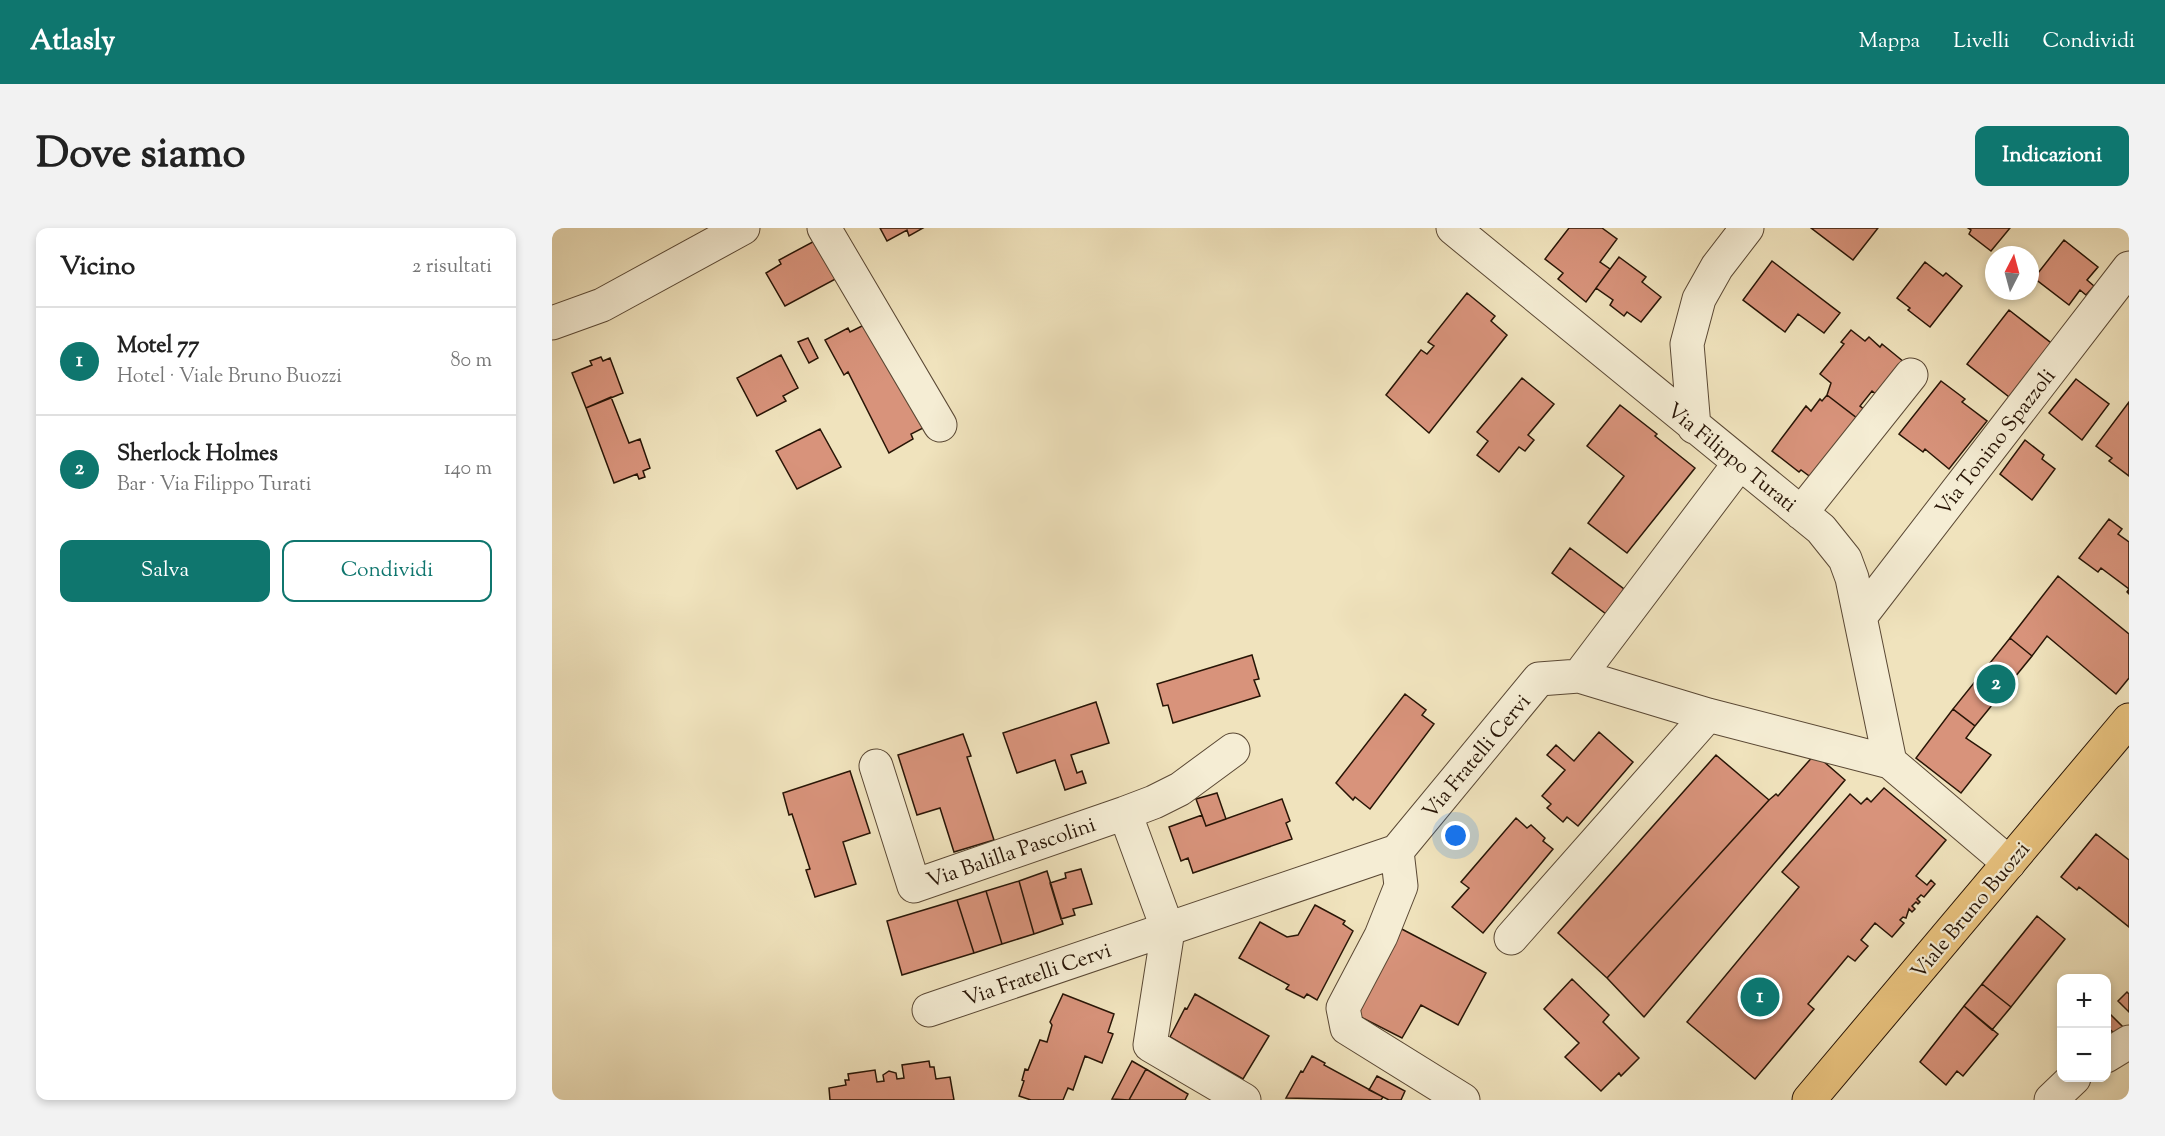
<!DOCTYPE html>
<html lang="it">
<meta charset="utf-8">
<style>
:root{--surface:#fff;--page:#f2f2f2;--text:#222;--muted:#767676;--line:#e0e0e0;--accent:#0f766e}
body{margin:0;font-family:"Sorts Mill Goudy",serif;background:var(--page);color:var(--text)}
.controls{position:absolute;right:18px;bottom:18px;display:grid;overflow:hidden;border-radius:12px;box-shadow:0 3px 9px #0003}
.controls button{width:54px;height:54px;display:grid;place-items:center;padding:0;border:0;border-bottom:2px solid var(--line);background:var(--surface);color:var(--text);font:30px sans-serif}
.compass{position:absolute;left:1433px;top:18px;width:54px;height:54px;border-radius:50%;background:var(--surface);box-shadow:0 3px 9px #0003;rotate:6deg}
.you{position:absolute;left:904px;top:608px;width:21px;height:21px;margin:-15px;border:4px solid #fff;border-radius:50%;background:#1a73e8;box-shadow:0 0 0 9px #1a73e833}
.badge{display:grid;place-items:center;width:39px;height:39px;border-radius:50%;background:var(--accent);color:#fff;font-size:20px;font-weight:700}
.pin{position:absolute;translate:-50% -50%;border:3px solid #fff;box-shadow:0 2px 6px #0006}
.list{margin:0;padding:0;list-style:none}
h2{display:flex;justify-content:space-between;align-items:center;height:78px;margin:0;padding:0 24px;font-size:26px}
h2 small{font-size:20px;font-weight:400;color:var(--muted)}
.list li{display:grid;grid-template-columns:39px 1fr auto;gap:18px;align-items:center;box-sizing:border-box;height:108px;padding:0 24px;border-top:2px solid var(--line)}
.list b{display:block;font-size:22px;white-space:nowrap}
.list p{margin:0;font-size:20px;white-space:nowrap;color:var(--muted)}
.list em{font-size:20px;font-style:normal;color:var(--muted)}
.actions{display:flex;gap:12px;padding:18px 24px}
.actions a{flex:1;padding:14px 0;border:2px solid var(--accent);border-radius:12px;text-align:center;font-size:21px;color:var(--accent)}
.actions .main{background:var(--accent);color:#fff}
.map{position:relative;flex:none;width:1577px;height:872px;overflow:hidden;border-radius:12px}
header{display:flex;align-items:center;gap:36px;box-sizing:border-box;height:84px;padding:0 30px;background:var(--accent);color:#fff}
header strong{font-size:28px}
nav{display:flex;gap:33px;margin-inline-start:auto;font-size:21px}
.intro{display:flex;align-items:center;justify-content:space-between;box-sizing:border-box;height:144px;padding:0 36px}
h1{margin:0;font-size:42px}
.button{padding:15px 27px;border-radius:12px;background:var(--accent);color:#fff;font-size:21px;font-weight:700}
main{display:flex;gap:36px;padding:0 36px}
aside{flex:1;background:var(--surface);border-radius:12px;box-shadow:0 3px 9px #0003}
.map>svg:first-child{display:block}
</style>
<header>
<strong>Atlasly</strong>
<nav><a>Mappa</a><a>Livelli</a><a>Condividi</a></nav>
</header>
<div class="intro"><h1>Dove siamo</h1><a class="button">Indicazioni</a></div>
<main>
<aside>
<h2>Vicino<small>2 risultati</small></h2>
<ul class="list">
<li><span class="badge">1</span><div><b>Motel 77</b><p>Hotel · Viale Bruno Buozzi</p></div><em>80 m</em></li>
<li><span class="badge">2</span><div><b>Sherlock Holmes</b><p>Bar · Via Filippo Turati</p></div><em>140 m</em></li>
</ul>
<div class="actions"><a class="main">Salva</a><a>Condividi</a></div>
</aside>
<div class="map">
<svg width="1577" height="872" viewBox="0 0 1577 872">
<rect width="100%" height="100%" fill="#f0e3bd"/>
<filter id="stains"><feTurbulence type="fractalNoise" baseFrequency=".00333" numOctaves="4"/><feColorMatrix values="0 0 0 0 .2 0 0 0 0 .09 0 0 0 0 .02 0 0 0 .5 -.17"/></filter>
<radialGradient id="worn" r=".72"><stop offset=".6" stop-color="#630" stop-opacity="0"/><stop offset="1" stop-color="#630" stop-opacity=".3"/></radialGradient>
<!-- building -->
<path fill="#d8937b" stroke="#281506" stroke-width="1.5" d="M 328,0 L 371,0 L 357,8 L 355,2 L 335,13 Z
M 1017,0 L 1050,0 L 1065,11 L 1048,34 L 1058,41 L 1034,74 L 1006,51 L 1011,45 L 993,31 Z
M 1259,0 L 1326,0 L 1301,32 Z
M 1416,0 L 1458,0 L 1439,23 L 1417,6 L 1419,2 Z
M 270,9 L 291,47 L 233,78 L 214,45 L 229,36 L 227,32 Z
M 1512,12 L 1546,39 L 1535,52 L 1542,58 L 1534,67 L 1528,62 L 1517,77 L 1482,50 Z
M 1067,29 L 1094,49 L 1090,54 L 1109,69 L 1089,94 L 1075,84 L 1072,88 L 1058,77 L 1061,72 L 1044,60 Z
M 1220,33 L 1288,85 L 1272,105 L 1246,86 L 1233,104 L 1191,72 Z
M 1373,34 L 1391,48 L 1394,45 L 1410,58 L 1378,99 L 1356,82 L 1358,80 L 1345,70 Z
M 915,65 L 943,88 L 939,93 L 955,107 L 877,205 L 834,167 L 869,122 L 875,126 L 882,118 L 876,114 Z
M 1457,82 L 1503,118 L 1461,172 L 1415,136 Z
M 320,93 L 381,195 L 359,206 L 361,211 L 337,225 L 296,144 L 292,147 L 273,112 L 296,100 L 298,104 Z
M 1299,102 L 1313,113 L 1317,109 L 1328,119 L 1330,116 L 1352,134 L 1325,167 L 1320,163 L 1308,178 L 1317,185 L 1310,194 L 1275,167 L 1279,155 L 1268,146 L 1292,116 L 1289,114 Z
M 256,110 L 266,130 L 257,135 L 246,114 Z
M 229,127 L 246,160 L 231,168 L 234,173 L 205,188 L 185,150 Z
M 49,129 L 51,133 L 58,130 L 71,165 L 34,180 L 20,145 L 40,137 L 38,133 Z
M 970,150 L 1002,176 L 976,207 L 982,212 L 973,223 L 967,219 L 947,244 L 925,227 L 936,213 L 925,204 Z
M 1524,151 L 1557,176 L 1530,212 L 1497,185 Z
M 1389,153 L 1413,171 L 1410,174 L 1435,193 L 1397,241 L 1373,221 L 1371,224 L 1347,206 Z
M 1275,167 L 1310,194 L 1264,253 L 1249,242 L 1247,244 L 1220,223 L 1254,178 L 1259,183 L 1268,171 L 1270,173 Z
M 59,169 L 77,215 L 88,211 L 98,240 L 91,243 L 93,249 L 87,251 L 85,246 L 62,255 L 34,180 Z
M 1577,174 L 1577,248 L 1557,233 L 1560,230 L 1544,218 Z
M 1068,177 L 1105,206 L 1103,208 L 1143,240 L 1075,325 L 1036,295 L 1072,248 L 1035,218 Z
M 268,201 L 289,239 L 245,261 L 224,223 Z
M 1473,212 L 1492,227 L 1490,231 L 1503,241 L 1480,272 L 1448,246 Z
M 1557,291 L 1570,301 L 1566,306 L 1577,314 L 1577,366 L 1575,364 L 1577,361 L 1549,340 L 1546,344 L 1527,330 Z
M 1018,320 L 1072,361 L 1054,386 L 1000,345 Z
M 1506,348 L 1577,406 L 1577,450 L 1564,466 L 1495,408 L 1480,428 L 1458,410 Z
M 1458,410 L 1480,428 L 1423,498 L 1401,481 Z
M 700,427 L 707,451 L 702,452 L 708,468 L 621,495 L 616,477 L 611,478 L 605,456 Z
M 853,466 L 874,482 L 870,487 L 882,496 L 818,581 L 803,569 L 801,572 L 784,555 Z
M 544,474 L 557,515 L 519,527 L 525,545 L 530,543 L 534,555 L 513,562 L 503,532 L 465,545 L 451,505 Z
M 1401,481 L 1423,498 L 1414,510 L 1439,527 L 1409,565 L 1364,530 Z
M 1047,504 L 1081,534 L 1026,598 L 1015,589 L 1011,594 L 995,580 L 999,576 L 990,568 L 1013,542 L 995,527 L 1004,517 L 1022,533 Z
M 411,506 L 419,528 L 415,529 L 442,612 L 402,624 L 388,580 L 365,587 L 346,527 Z
M 1263,526 L 1293,552 L 1092,789 L 1055,750 L 1217,572 L 1224,566 L 1226,568 Z
M 1164,527 L 1217,572 L 1055,750 L 1006,705 Z
M 298,543 L 318,605 L 291,614 L 304,656 L 263,669 L 254,642 L 258,641 L 240,586 L 237,587 L 231,565 Z
M 1332,560 L 1394,612 L 1364,648 L 1375,657 L 1379,652 L 1383,656 L 1372,669 L 1369,667 L 1365,671 L 1368,674 L 1366,676 L 1364,674 L 1360,678 L 1363,681 L 1360,684 L 1357,681 L 1354,690 L 1351,689 L 1348,692 L 1352,695 L 1340,709 L 1323,695 L 1309,712 L 1316,718 L 1303,733 L 1296,728 L 1256,776 L 1262,781 L 1203,851 L 1135,794 L 1247,659 L 1230,644 L 1298,566 L 1309,576 L 1315,570 L 1319,574 Z
M 665,565 L 674,591 L 654,598 L 644,571 Z
M 730,571 L 738,593 L 734,595 L 740,611 L 641,645 L 636,630 L 629,633 L 617,599 L 650,587 L 654,598 Z
M 964,590 L 975,600 L 979,597 L 993,610 L 991,613 L 1001,621 L 931,705 L 900,679 L 917,660 L 909,654 Z
M 1544,606 L 1577,632 L 1577,699 L 1527,659 L 1525,662 L 1509,649 Z
M 529,641 L 540,676 L 521,681 L 523,687 L 509,691 L 498,655 L 514,650 L 513,645 Z
M 495,643 L 511,696 L 482,706 L 467,653 Z
M 467,653 L 482,706 L 450,716 L 434,663 Z
M 434,663 L 450,716 L 422,725 L 405,672 Z
M 405,672 L 422,725 L 350,747 L 335,693 Z
M 763,677 L 793,693 L 791,696 L 801,703 L 765,772 L 755,766 L 752,770 L 734,761 L 737,757 L 687,730 L 708,694 L 735,709 L 746,707 Z
M 1485,688 L 1513,711 L 1459,779 L 1430,756 Z
M 844,698 L 934,745 L 906,797 L 869,777 L 850,810 L 797,783 Z
M 1020,751 L 1057,787 L 1051,794 L 1087,830 L 1069,848 L 1067,845 L 1049,863 L 1013,829 L 1027,815 L 992,781 Z
M 1430,756 L 1459,779 L 1440,802 L 1412,778 Z
M 1575,764 L 1577,766 L 1577,784 L 1566,773 Z
M 511,766 L 562,786 L 556,804 L 561,806 L 550,835 L 533,828 L 521,862 L 516,860 L 511,872 L 479,872 L 467,868 L 472,853 L 470,852 L 473,841 L 476,842 L 488,812 L 495,814 L 500,797 L 498,794 Z
M 643,766 L 717,808 L 691,851 L 618,809 L 633,780 L 635,781 Z
M 1412,778 L 1446,806 L 1411,848 L 1405,843 L 1394,857 L 1368,834 Z
M 1555,783 L 1571,799 L 1562,805 L 1554,798 Z
M 760,828 L 773,835 L 772,837 L 831,869 L 829,872 L 734,870 L 749,843 L 751,844 Z
M 377,833 L 378,839 L 382,839 L 384,851 L 398,849 L 402,872 L 278,872 L 277,860 L 294,857 L 293,852 L 297,852 L 296,846 L 323,842 L 325,854 L 332,853 L 331,847 L 337,843 L 344,845 L 345,851 L 352,850 L 350,837 Z
M 580,833 L 594,841 L 577,872 L 560,871 Z
M 594,841 L 636,866 L 633,872 L 577,872 Z
M 825,848 L 853,863 L 849,872 L 837,872 L 817,862 Z"/>
<g fill="none" stroke-linecap="round" stroke-linejoin="round">
<!-- minor casing -->
<g stroke="#5a4834" stroke-width="35">
<path id="minor" d="M 272,0 L 388,197
M 901,0 L 1269,301 L 1293,331 L 1300,350 L 1338,534
M 0,95 L 50,77 L 191,0
M 1142,199 L 1135,116 L 1147,71 L 1165,39 L 1195,0
M 1249,285 L 1359,147
M 1308,389 L 1577,40
M 1027,448 L 1187,236
M 324,538 L 362,658 L 573,585 L 616,702 L 598,817 L 692,872
M 573,585 L 602,574 L 628,561 L 681,522
M 845,623 L 849,658 L 829,708 L 791,780 L 795,800 L 911,872
M 959,710 L 1156,487
M 377,782 L 845,623 L 987,451 L 1027,448 L 1156,487 L 1338,534 L 1457,635
M 1554,828 L 1577,814
M 1499,872 L 1522,850"/>
</g>
<!-- major casing -->
<g stroke="#281506" stroke-width="35">
<path id="major" d="M 1257,872 L 1577,492"/>
</g>
<!-- minor -->
<use href="#minor" stroke="#f5edd4" stroke-width="33"/>
<!-- major -->
<use href="#major" stroke="#e8c27e" stroke-width="33"/>
</g>
<g text-anchor="middle" stroke-width="4.5" stroke-linejoin="round" paint-order="stroke">
<!-- street labels -->
<g font-size="21" fill="#281506" stroke="#f5edd4">
<text transform="translate(1443 214) rotate(-52)" y="7">Via Tonino Spazzoli</text>
<text transform="translate(1180 229) rotate(39)" y="7">Via Filippo Turati</text>
<text transform="translate(924 528) rotate(-50)" y="7">Via Fratelli Cervi</text>
<text transform="translate(459 624) rotate(-19)" y="7">Via Balilla Pascolini</text>
<text transform="translate(1418 682) rotate(-50)" y="7">Viale Bruno Buozzi</text>
<text transform="translate(485 746) rotate(-19)" y="7">Via Fratelli Cervi</text>
</g>
</g>
<rect width="100%" height="100%" filter="url(#stains)"/>
<rect width="100%" height="100%" fill="url(#worn)"/>
</svg>
<div class="controls">
<button>+</button>
<button>−</button>
</div>
<svg class="compass" viewBox="-18 -18 36 36"><path d="M0-13l5 13h-10z" fill="#e53935"/><path d="M0 13l5-13h-10z" fill="#767676"/></svg>
<div class="you"></div>
<div class="pin badge" style="left:1208px;top:769px">1</div>
<div class="pin badge" style="left:1444px;top:456px">2</div>
</div>
</main>
